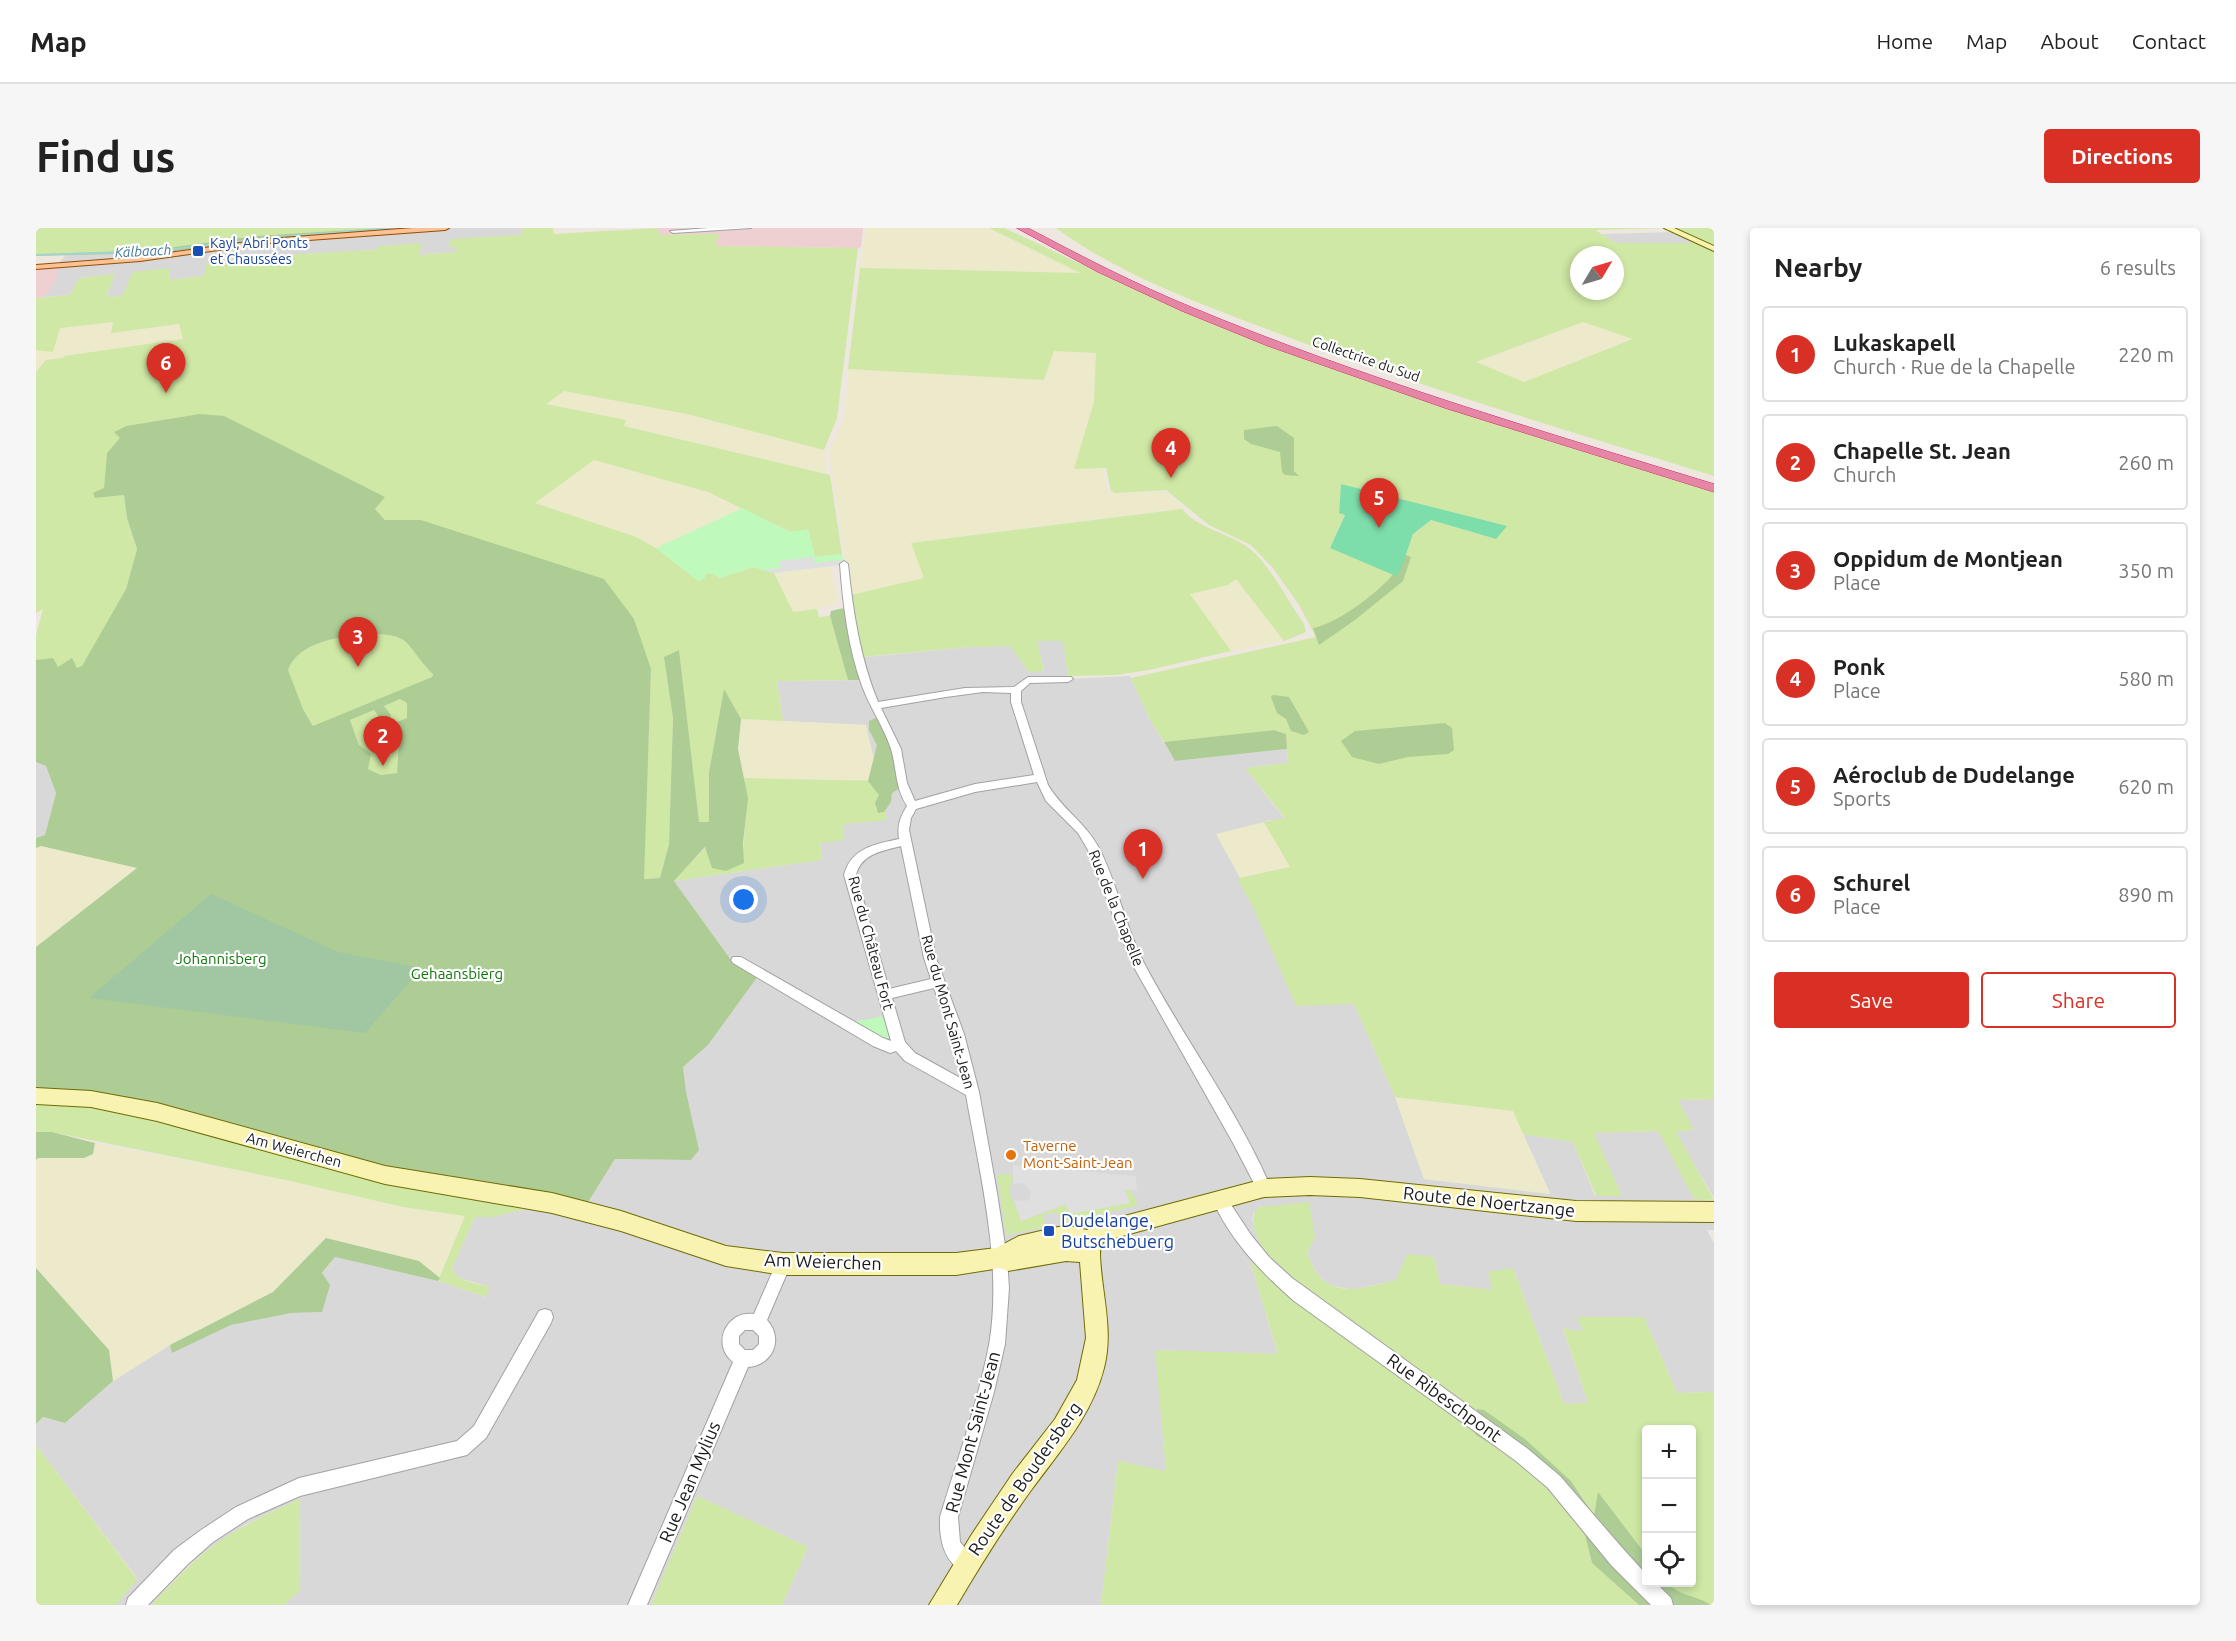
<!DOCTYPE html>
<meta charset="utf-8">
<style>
:root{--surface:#fff;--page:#f6f6f6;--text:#222;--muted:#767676;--line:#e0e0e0;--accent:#d93025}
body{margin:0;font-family:Ubuntu,sans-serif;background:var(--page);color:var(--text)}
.controls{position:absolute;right:18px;bottom:18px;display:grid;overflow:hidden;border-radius:6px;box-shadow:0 3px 9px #0003}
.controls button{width:54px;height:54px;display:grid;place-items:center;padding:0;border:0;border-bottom:2px solid var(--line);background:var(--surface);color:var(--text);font:30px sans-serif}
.compass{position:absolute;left:1534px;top:18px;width:54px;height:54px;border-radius:50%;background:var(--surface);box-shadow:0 3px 9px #0003;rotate:52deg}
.you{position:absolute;left:708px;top:672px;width:21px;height:21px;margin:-15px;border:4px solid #fff;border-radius:50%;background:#1a73e8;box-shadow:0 0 0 9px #1a73e833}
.badge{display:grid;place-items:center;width:39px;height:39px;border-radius:50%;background:var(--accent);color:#fff;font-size:20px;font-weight:700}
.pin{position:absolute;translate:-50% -50px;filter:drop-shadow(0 2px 3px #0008)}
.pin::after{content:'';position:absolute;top:32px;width:21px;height:18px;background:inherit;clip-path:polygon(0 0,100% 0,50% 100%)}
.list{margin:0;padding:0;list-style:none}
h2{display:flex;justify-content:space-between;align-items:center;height:78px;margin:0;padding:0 24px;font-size:26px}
h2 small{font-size:20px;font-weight:400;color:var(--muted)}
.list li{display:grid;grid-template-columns:39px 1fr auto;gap:18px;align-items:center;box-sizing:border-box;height:96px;margin:0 12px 12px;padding:0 12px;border:2px solid var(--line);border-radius:6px}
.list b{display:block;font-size:22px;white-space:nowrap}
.list p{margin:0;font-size:20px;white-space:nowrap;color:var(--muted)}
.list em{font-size:20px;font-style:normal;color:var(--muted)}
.actions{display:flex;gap:12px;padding:18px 24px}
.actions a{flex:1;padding:14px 0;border:2px solid var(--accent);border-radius:6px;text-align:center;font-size:21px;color:var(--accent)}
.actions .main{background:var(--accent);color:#fff}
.icon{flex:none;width:33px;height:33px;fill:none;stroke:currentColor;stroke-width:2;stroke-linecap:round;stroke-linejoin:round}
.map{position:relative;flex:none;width:1678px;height:1377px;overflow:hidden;border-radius:6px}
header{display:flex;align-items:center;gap:36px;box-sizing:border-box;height:84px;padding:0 30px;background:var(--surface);border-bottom:2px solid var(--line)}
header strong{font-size:28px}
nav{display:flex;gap:33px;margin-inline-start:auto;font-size:21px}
.intro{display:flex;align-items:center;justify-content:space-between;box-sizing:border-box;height:144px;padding:0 36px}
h1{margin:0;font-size:42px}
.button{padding:15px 27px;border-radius:6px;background:var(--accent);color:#fff;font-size:21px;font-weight:700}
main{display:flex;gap:36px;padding:0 36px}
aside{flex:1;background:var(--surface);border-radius:6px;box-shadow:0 3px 9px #0003}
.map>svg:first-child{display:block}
</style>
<header>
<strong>Map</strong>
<nav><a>Home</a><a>Map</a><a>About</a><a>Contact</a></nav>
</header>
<div class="intro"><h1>Find us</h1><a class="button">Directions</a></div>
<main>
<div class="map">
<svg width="1678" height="1377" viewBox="0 0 1678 1377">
<rect width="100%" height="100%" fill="#ede7e0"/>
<!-- residential -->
<path fill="#d9d8d8" d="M 395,0 L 487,0 L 486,7 L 439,10 L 412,19 L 422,18 L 420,24 L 383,27 L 385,16 L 344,18 L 341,22 L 209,29 L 197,31 L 168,48 L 134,52 L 133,40 L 87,68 L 70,69 L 79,46 L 43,50 L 34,67 L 8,69 L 19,53 L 21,37 L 30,27 L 162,20 L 285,7 Z
M 1641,4 L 1665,15 L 1580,15 L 1566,6 Z
M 1001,413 L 1028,413 L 1032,451 L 1094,448 L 1113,490 L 1139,533 L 1251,521 L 1252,535 L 1209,540 L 1249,591 L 1229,593 L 1318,776 L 1359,869 L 1388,951 L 1514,965 L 1487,906 L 1537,914 L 1559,968 L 1586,968 L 1557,905 L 1623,903 L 1658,971 L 1678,972 L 1678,1002 L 1671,1002 L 1678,1015 L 1678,1164 L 1641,1165 L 1608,1089 L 1542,1089 L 1548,1104 L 1527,1101 L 1552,1175 L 1528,1176 L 1477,1040 L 1456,1062 L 1404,1056 L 1398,1029 L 1360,1052 L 1318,1062 L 1293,1057 L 1281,1046 L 1271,1025 L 1279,1009 L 1218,984 L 1216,991 L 1219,1003 L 1236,1036 L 1229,1045 L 1215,1036 L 1242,1127 L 1120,1122 L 1130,1244 L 1082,1233 L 1065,1377 L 746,1377 L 772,1319 L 661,1268 L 615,1377 L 248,1377 L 264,1361 L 263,1271 L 209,1297 L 174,1320 L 152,1338 L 115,1377 L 80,1377 L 101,1350 L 0,1217 L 0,1196 L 7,1189 L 29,1195 L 77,1153 L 134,1117 L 137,1124 L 195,1097 L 255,1085 L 286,1084 L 286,1046 L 299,1029 L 402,1053 L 449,1069 L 454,1059 L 423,1050 L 418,1046 L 416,1040 L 439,989 L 456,989 L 516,975 L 547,981 L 579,931 L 655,932 L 647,839 L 672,817 L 721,749 L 695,732 L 638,653 L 786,632 L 784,615 L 808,595 L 830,497 L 747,493 L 741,453 L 828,452 L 821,430 L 932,419 L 975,418 L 993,444 L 1008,442 Z
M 0,534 L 10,538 L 20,565 L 9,607 L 0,610 Z
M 1678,871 L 1678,970 L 1639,904 L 1657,902 L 1642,872 Z"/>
<!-- commercial -->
<path fill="#eecfd2" d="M 622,0 L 827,0 L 825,19 L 822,20 L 679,18 L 684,6 L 623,7 Z
M 23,39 L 20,53 L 8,69 L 0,70 L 0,41 Z"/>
<!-- farmland -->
<path fill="#eceacb" d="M 830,0 L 953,0 L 1046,45 L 824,40 Z
M 78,94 L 75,105 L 143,96 L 148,112 L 28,128 L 28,130 L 10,133 L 0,144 L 0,122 L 17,124 L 24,100 Z
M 1547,94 L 1598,111 L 1488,154 L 1439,135 Z
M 1018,123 L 1060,125 L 1058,174 L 1039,241 L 1067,241 L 1072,263 L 1075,265 L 1125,263 L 1130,264 L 1148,280 L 876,315 L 888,350 L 815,367 L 793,224 L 809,189 L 812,141 L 1008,152 Z
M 527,163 L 651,186 L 788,222 L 791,246 L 588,198 L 589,192 L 509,176 Z
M 557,231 L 672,264 L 707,280 L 620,320 L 600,309 L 498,275 Z
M 794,339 L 803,375 L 781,381 L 757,384 L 738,345 Z
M 1200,351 L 1248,413 L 1195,423 L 1153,365 L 1192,357 Z
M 705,491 L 830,497 L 843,553 L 708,550 L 702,521 Z
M 1228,594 L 1255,639 L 1204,650 L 1180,606 Z
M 5,618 L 102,639 L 0,719 L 0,620 Z
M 1359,869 L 1477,883 L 1514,966 L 1388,951 Z
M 59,915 L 250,952 L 367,979 L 430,988 L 407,1039 L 404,1050 L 383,1033 L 290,1010 L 237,1064 L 134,1117 L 77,1153 L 73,1122 L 0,1040 L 0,932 L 2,930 L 48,930 L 57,926 Z"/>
<!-- grass -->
<path fill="#cfe8a5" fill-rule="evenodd" d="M 0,0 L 345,0 L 219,8 L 116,22 L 0,26 Z
M 487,0 L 517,0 L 518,6 L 622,0 L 623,7 L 684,6 L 679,18 L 822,20 L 801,190 L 788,222 L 651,186 L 528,163 L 510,176 L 590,192 L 588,198 L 794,247 L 806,326 L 779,329 L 772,302 L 755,304 L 672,264 L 558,232 L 499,275 L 600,309 L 620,320 L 663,353 L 670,346 L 677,346 L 684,350 L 717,339 L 738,345 L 757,384 L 781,381 L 783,389 L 794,388 L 812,452 L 741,453 L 747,493 L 705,491 L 688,462 L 673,544 L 673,594 L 662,594 L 643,422 L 629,429 L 637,490 L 633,616 L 624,650 L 607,651 L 615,441 L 385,292 L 349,292 L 339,281 L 348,269 L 163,186 L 90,198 L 78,204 L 85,210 L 71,225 L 68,260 L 59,270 L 88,267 L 91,290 L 101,321 L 90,361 L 47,438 C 33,445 14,436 1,433 L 0,430 L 0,407 L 7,381 L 0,385 L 0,144 L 10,132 L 27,130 L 28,128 L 147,111 L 143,96 L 75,105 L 77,94 L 24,100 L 17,124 L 0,122 L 0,70 L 34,67 L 43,50 L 79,46 L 70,69 L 86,68 L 97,44 L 133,40 L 134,52 L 168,48 L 170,36 L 209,29 L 340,22 L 343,18 L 386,15 L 383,27 L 420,24 L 421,19 L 412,19 L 415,11 L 486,7 Z
M 953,0 L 968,0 L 1129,75 L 1252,123 L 1678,264 L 1678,871 L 1642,872 L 1658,902 L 1640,904 L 1678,972 L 1658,971 L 1622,903 L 1558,905 L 1586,968 L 1560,968 L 1537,914 L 1487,906 L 1477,883 L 1359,869 L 1318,776 L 1260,778 L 1216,677 L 1201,651 L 1254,639 L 1228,594 L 1249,590 L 1209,540 L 1252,535 L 1250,506 L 1238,502 L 1128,514 L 1113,490 L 1095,450 L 1280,409 L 1263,377 L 1237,340 L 1215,317 L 1173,297 L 1130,262 L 1079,265 L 1075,263 L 1070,240 L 1038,241 L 1058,174 L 1060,125 L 1018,123 L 1008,152 L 812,141 L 824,40 L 1044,45 ZM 1305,256 L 1460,311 L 1395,292 L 1377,306 L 1365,341 L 1294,320 L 1309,286 L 1303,284 Z
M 1020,0 L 1629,0 L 1559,2 L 1580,15 L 1659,15 L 1678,23 L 1678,248 C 1527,201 1376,157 1228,100 C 1157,73 1081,45 1020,0 ZM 1543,27 L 1579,27 L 1579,63 L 1543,63 ZM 1547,94 L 1597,111 L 1488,154 L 1440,134 Z
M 1635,0 L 1678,0 L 1678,19 Z
M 1146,281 C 1163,301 1189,304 1210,318 C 1232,333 1252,373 1268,396 L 1270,404 L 1248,413 L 1200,351 L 1192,357 L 1154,366 L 1195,423 L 1113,442 L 1080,447 L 1032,448 L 1027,413 L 1001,413 L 1008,443 L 993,444 L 974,418 L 932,419 L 826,429 L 815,367 L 888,350 L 875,315 Z
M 331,406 C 380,406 367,416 397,445 L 396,449 L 278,499 L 267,481 L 251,443 C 263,413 304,409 331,406 Z
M 364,471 L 371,475 L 371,490 L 348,499 L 364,515 L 361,545 L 345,547 L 332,541 L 314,492 L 338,482 L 345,492 L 348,478 Z
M 708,550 L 843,553 L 851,592 L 808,596 L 808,612 L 784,615 L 786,632 L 638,653 L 670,619 L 707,635 C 707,606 713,578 708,550 Z
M 0,868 L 55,871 L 516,975 L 456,989 L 439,989 L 416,1040 C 420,1054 441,1055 454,1059 L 450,1069 L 402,1053 L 429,988 L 367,979 L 250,952 L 16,904 L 0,904 Z
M 961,946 L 977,947 L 973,964 L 986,993 L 1031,976 L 1093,975 L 1089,962 L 1093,962 L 1101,972 L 1099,978 L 1025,995 L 1021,984 L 1007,987 L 1011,999 L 970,1007 Z
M 1273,974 L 1279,1009 L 1271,1025 C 1275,1032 1277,1041 1282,1047 C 1302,1071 1335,1058 1360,1052 L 1371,1026 L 1398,1029 L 1404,1056 L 1456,1062 L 1452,1044 L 1477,1040 L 1528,1176 L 1552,1175 L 1527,1100 L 1547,1104 L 1541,1089 L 1608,1089 L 1641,1165 L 1678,1164 L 1678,1377 L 1640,1377 L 1618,1355 L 1656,1354 L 1656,1202 L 1610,1202 L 1610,1348 L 1441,1182 L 1439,1186 L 1236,1036 C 1228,1021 1207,994 1223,979 Z
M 1216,1034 L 1262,1071 L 1482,1232 L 1511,1259 L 1549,1307 L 1556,1335 L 1603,1377 L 1065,1377 L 1082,1233 L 1130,1243 L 1119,1122 L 1242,1126 L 1215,1036 Z
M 0,1217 L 101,1351 L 80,1377 L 0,1377 Z
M 661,1268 L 772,1319 L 746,1377 L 615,1377 Z
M 263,1271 L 264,1362 L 248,1377 L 115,1377 C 134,1358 151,1338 173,1321 C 200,1300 232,1286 263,1271 Z"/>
<!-- forest -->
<path fill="#adcd95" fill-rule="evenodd" d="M 345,0 L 363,1 L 230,12 L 122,25 L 0,28 L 0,26 L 116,22 L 219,8 Z
M 163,186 L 188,188 L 349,269 L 339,281 L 349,292 L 385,292 L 568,351 L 598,391 L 615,441 L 608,651 L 624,650 L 633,616 L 637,490 L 628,429 L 643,422 L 663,594 L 673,594 L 673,544 L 688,461 L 705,491 L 702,521 L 712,570 L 707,615 L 708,635 L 690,643 L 676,640 L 669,619 L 638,653 L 695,732 L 722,748 L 672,817 L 647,839 L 650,864 L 663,922 L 655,932 L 579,931 L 547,982 L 349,947 L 121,884 L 0,868 L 0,719 L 101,640 L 5,618 L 0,620 L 0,610 L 9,607 L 20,565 L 10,538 L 0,534 L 0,430 L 1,432 L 17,430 L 22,439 L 36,430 L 41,440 L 46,438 L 90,361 L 101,321 L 91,290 L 88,267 L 59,270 L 57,265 L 68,260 L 71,225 L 84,210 L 78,204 L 90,198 ZM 331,406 C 379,406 367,416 397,446 L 396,449 L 277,498 L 267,481 L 252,442 C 263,413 304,409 331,406 ZM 364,471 L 371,475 L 371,490 L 348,499 L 346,502 L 363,515 L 361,545 L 345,547 L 332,541 L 335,526 L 323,517 L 314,492 L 338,482 L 345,492 L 352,496 L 355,487 L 348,478 Z
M 1241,198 L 1258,210 L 1258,243 L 1263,248 L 1249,247 L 1246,244 L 1244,224 L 1215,216 L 1208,211 L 1208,202 Z
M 1367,326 L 1375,329 L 1367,353 L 1319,392 L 1283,417 L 1277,400 C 1300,396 1337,368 1353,351 C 1359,345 1363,334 1367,326 Z
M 812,379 L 829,452 L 812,452 L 794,388 L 795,383 Z
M 1237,467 L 1253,469 L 1273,504 L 1268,507 L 1255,503 L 1250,491 L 1241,485 L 1235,469 Z
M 844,488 L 863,534 L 866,559 L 856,565 L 855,574 L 848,584 L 842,585 L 839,575 L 843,567 L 832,553 L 841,517 L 833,502 L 833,493 Z
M 1409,495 L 1416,500 L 1418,522 L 1412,526 L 1372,529 L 1343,536 L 1316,529 L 1305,513 L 1319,503 Z
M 1238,502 L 1250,506 L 1251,521 L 1139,533 L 1128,514 Z
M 0,904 L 16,904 L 59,915 L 57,926 L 48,930 L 2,930 L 0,932 Z
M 290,1010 L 383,1033 L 404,1050 L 402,1053 L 299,1029 L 286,1045 L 294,1057 L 286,1084 L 255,1085 L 195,1097 L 136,1125 L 134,1117 L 237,1064 Z
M 0,1040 L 73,1122 L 77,1153 L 29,1195 L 7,1189 L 0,1196 Z
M 1441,1181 L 1448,1182 L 1489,1211 L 1535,1253 L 1558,1288 L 1562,1264 L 1610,1327 L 1610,1354 L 1632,1355 C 1642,1368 1660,1367 1675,1377 L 1603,1377 L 1556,1335 L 1549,1307 L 1511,1259 L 1482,1232 L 1440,1207 L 1436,1199 Z"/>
<!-- cemetery -->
<path fill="#a1c6a2" d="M 175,666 L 302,724 L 386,740 L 329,805 L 53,770 Z"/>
<!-- park -->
<path fill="#bff9bb" d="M 707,280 L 754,304 L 772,301 L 779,329 L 806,326 L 808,336 L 738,345 L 717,339 L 684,350 L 677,346 L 670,346 L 669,351 L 664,351 L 663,354 L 620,320 Z
M 850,788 L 854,809 L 848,812 L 816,794 Z"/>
<!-- pitch -->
<path fill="#7dddab" d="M 1305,256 L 1471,298 L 1460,311 L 1395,292 L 1377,306 L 1365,341 L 1360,348 L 1294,320 L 1309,287 L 1303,285 Z"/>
<!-- parking -->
<path fill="#dfdfdf" d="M 777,329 L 779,335 L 805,332 L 805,337 L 738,345 L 726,342 L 745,340 L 743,333 Z
M 977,937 L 1100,948 L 1101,962 L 1089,962 L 1094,975 L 1034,986 L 1030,976 L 985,993 L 978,972 L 990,973 L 994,970 L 995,964 L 988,955 L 977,956 Z"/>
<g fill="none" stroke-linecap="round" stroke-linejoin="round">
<!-- stream -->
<path stroke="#a0d6db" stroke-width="1.5" d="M 0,27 L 122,23 L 239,9 L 358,0"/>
<!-- street casing -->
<g stroke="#a2a2a2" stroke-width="2">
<path id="street" d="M 673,0 L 715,0 L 637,5 L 634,3 Z
M 808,333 L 812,336 C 817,384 824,430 842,474 L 929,460 L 978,459 L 992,449 L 1035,449 L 1037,451 L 1032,454 L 994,455 L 985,463 L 985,474 L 1012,557 C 1026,581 1049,594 1063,620 C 1082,657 1089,699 1108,735 C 1148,811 1201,881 1235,960 L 1233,965 L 1228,967 L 1223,965 L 1197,915 L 1095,734 L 1052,622 L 1042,605 L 1010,573 L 1001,554 L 939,564 L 880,581 L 875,590 L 873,602 L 900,730 L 928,806 L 943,864 L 961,965 L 971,1030 L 973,1060 L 969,1116 L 958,1164 L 922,1289 L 924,1314 L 937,1329 L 939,1336 L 937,1343 L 930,1345 C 908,1336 903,1311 904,1289 C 921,1232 942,1175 953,1117 C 967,1037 944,947 930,867 L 869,833 L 860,823 L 854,825 L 837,818 L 697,735 L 695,732 L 697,729 L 705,729 L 847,810 L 855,813 L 808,647 C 815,620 839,616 863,611 C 861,598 864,589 871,578 C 859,560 861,541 855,521 C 848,499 834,480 826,458 C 812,419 807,377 804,336 ZM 947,464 L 975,465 L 975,474 L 998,547 L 939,556 L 879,573 L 871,555 L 865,521 L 845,480 L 910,469 ZM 865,618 L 888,730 L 895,751 L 853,761 L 820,647 C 825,626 846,623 865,618 ZM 898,760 L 914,806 L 926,851 L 879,825 L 869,814 L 856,770 Z
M 1183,964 L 1188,966 L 1215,1007 L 1233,1029 L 1256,1050 L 1492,1221 L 1524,1248 L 1589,1323 L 1610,1346 L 1610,1354 L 1619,1354 L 1635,1370 L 1637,1377 L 1615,1377 L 1575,1337 L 1512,1260 L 1480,1233 L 1258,1073 C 1225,1044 1194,1012 1176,971 L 1178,966 Z
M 747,1028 L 752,1031 L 755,1036 L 731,1092 C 748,1111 737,1137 712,1139 L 611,1377 L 592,1377 L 697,1134 C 675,1117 690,1082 718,1086 L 742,1031 ZM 709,1102 L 717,1102 L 723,1108 L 723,1116 L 717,1122 L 709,1122 L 703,1116 L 703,1108 Z
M 509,1081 L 515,1083 L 517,1089 L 515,1095 L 450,1210 L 431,1227 L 264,1268 L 212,1291 L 177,1314 L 152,1336 L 112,1377 L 90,1377 L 92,1370 L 138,1322 L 165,1302 L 200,1279 L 263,1250 L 421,1213 L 438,1198 L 503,1083 Z"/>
</g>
<!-- secondary casing -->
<g stroke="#706c04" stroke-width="2">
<path id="secondary" d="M 1628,0 L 1638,0 L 1678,18 L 1678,23 Z
M 0,860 L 55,863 L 121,875 L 349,938 L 516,965 L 585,983 L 690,1018 L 747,1025 L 920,1025 L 960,1020 L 983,1008 L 1022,999 L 1033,998 L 1051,1002 L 1062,995 L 1228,951 L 1274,949 L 1324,951 L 1540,973 L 1678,974 L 1678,994 L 1540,993 L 1324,969 L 1274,967 L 1228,969 L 1068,1013 C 1065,1017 1064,1020 1064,1026 C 1065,1064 1078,1101 1068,1140 C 1056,1187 1024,1223 996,1261 C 969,1298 944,1338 921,1377 L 893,1377 L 936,1306 L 977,1245 L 1019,1191 L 1041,1152 L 1050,1110 L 1044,1034 L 1030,1033 L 972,1043 L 964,1040 L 920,1047 L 747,1047 L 690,1038 L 585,1003 L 516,985 L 349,956 L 121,893 L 55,879 L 0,876 Z"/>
</g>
<!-- primary casing -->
<g stroke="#924e00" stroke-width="2">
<path id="primary" d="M 377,0 L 413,0 L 409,2 L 232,15 L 104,33 L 0,41 L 0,37 L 104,29 L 232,11 Z"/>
</g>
<!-- highway casing -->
<g stroke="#d52379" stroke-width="1">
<path id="highway" d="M 981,0 L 992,0 C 1045,28 1099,56 1155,79 C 1325,150 1502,202 1678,256 L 1678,264 L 1409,180 L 1232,118 L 1146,83 L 1062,44 Z"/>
</g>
<!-- street -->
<use href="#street" fill="#fff" fill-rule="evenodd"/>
<!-- secondary -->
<use href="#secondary" fill="#f9f3b2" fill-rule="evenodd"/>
<!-- primary -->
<use href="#primary" fill="#fcc296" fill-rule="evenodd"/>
<!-- highway -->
<use href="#highway" fill="#e686a5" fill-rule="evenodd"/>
</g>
<!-- markers -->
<g fill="#1a4fb4" stroke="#fff" stroke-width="2">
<rect x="156" y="17" width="12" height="12" rx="3"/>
<rect x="1007" y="997" width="12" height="12" rx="3"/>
</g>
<circle fill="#e8710a" stroke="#fff" stroke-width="2" cx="975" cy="927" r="6"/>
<g text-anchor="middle" stroke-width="4.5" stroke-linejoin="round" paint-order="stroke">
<!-- far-transit labels -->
<g font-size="14" fill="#164399" stroke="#fff" text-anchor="start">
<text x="174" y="20">Kayl, Abri Ponts<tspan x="174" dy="16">et Chaussées</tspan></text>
</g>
<!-- far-water labels -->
<g font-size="14" font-style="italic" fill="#427a9b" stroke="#fff">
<text transform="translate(107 23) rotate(-3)" y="5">Kälbaach</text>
</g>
<!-- far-street labels -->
<g font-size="14" fill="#1b1b1b" stroke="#fff">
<text transform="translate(1330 131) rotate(19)" y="5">Collectrice du Sud</text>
</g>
<!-- street labels -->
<g font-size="15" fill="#1b1b1b" stroke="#fff">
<text transform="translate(1080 680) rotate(68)" y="5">Rue de la Chapelle</text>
<text transform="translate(835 715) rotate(75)" y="5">Rue du Château Fort</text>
<text transform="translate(912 784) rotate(74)" y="5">Rue du Mont Saint-Jean</text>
<text transform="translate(258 922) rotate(15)" y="5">Am Weierchen</text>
</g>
<!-- park labels -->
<g font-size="15" fill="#11770b" stroke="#fff">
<text x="185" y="736">Johannisberg</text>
<text x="421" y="751">Gehaansbierg</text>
</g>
<!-- food labels -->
<g font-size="15" fill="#c56008" stroke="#fff" text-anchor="start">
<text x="987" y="923">Taverne<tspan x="987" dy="17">Mont-Saint-Jean</tspan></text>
</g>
<!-- near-street labels -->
<g font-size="18" fill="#1b1b1b" stroke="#fff">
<text transform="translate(1453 974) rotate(6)" y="6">Route de Noertzange</text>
<text transform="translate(787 1034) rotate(2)" y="6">Am Weierchen</text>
<text transform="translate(1408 1170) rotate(36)" y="6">Rue Ribeschpont</text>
<text transform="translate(937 1204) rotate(-75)" y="6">Rue Mont Saint-Jean</text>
<text transform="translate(989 1251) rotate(-55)" y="6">Route de Boudersberg</text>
<text transform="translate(654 1254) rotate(-67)" y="6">Rue Jean Mylius</text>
</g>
<!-- near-transit labels -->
<g font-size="18" fill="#164399" stroke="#fff" text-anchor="start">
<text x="1025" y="999">Dudelange,<tspan x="1025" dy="21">Butschebuerg</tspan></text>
</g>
</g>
</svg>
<div class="controls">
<button>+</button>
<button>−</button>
<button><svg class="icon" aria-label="locate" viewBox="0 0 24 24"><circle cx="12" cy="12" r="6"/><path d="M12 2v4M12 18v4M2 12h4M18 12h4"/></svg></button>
</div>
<svg class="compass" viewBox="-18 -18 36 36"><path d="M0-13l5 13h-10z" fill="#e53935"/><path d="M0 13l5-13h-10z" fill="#767676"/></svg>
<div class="you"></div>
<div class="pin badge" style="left:1107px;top:651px">1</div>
<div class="pin badge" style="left:347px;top:538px">2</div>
<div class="pin badge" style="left:322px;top:439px">3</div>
<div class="pin badge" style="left:1135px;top:250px">4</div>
<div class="pin badge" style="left:1343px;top:300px">5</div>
<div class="pin badge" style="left:130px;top:165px">6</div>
</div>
<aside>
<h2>Nearby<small>6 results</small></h2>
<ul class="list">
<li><span class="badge">1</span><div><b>Lukaskapell</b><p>Church · Rue de la Chapelle</p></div><em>220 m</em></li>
<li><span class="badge">2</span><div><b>Chapelle St. Jean</b><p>Church</p></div><em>260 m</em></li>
<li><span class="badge">3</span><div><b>Oppidum de Montjean</b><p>Place</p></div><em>350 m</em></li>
<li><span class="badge">4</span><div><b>Ponk</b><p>Place</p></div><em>580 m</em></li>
<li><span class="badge">5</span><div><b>Aéroclub de Dudelange</b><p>Sports</p></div><em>620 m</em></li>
<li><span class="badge">6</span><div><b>Schurel</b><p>Place</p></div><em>890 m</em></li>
</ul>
<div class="actions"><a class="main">Save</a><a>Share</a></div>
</aside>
</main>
